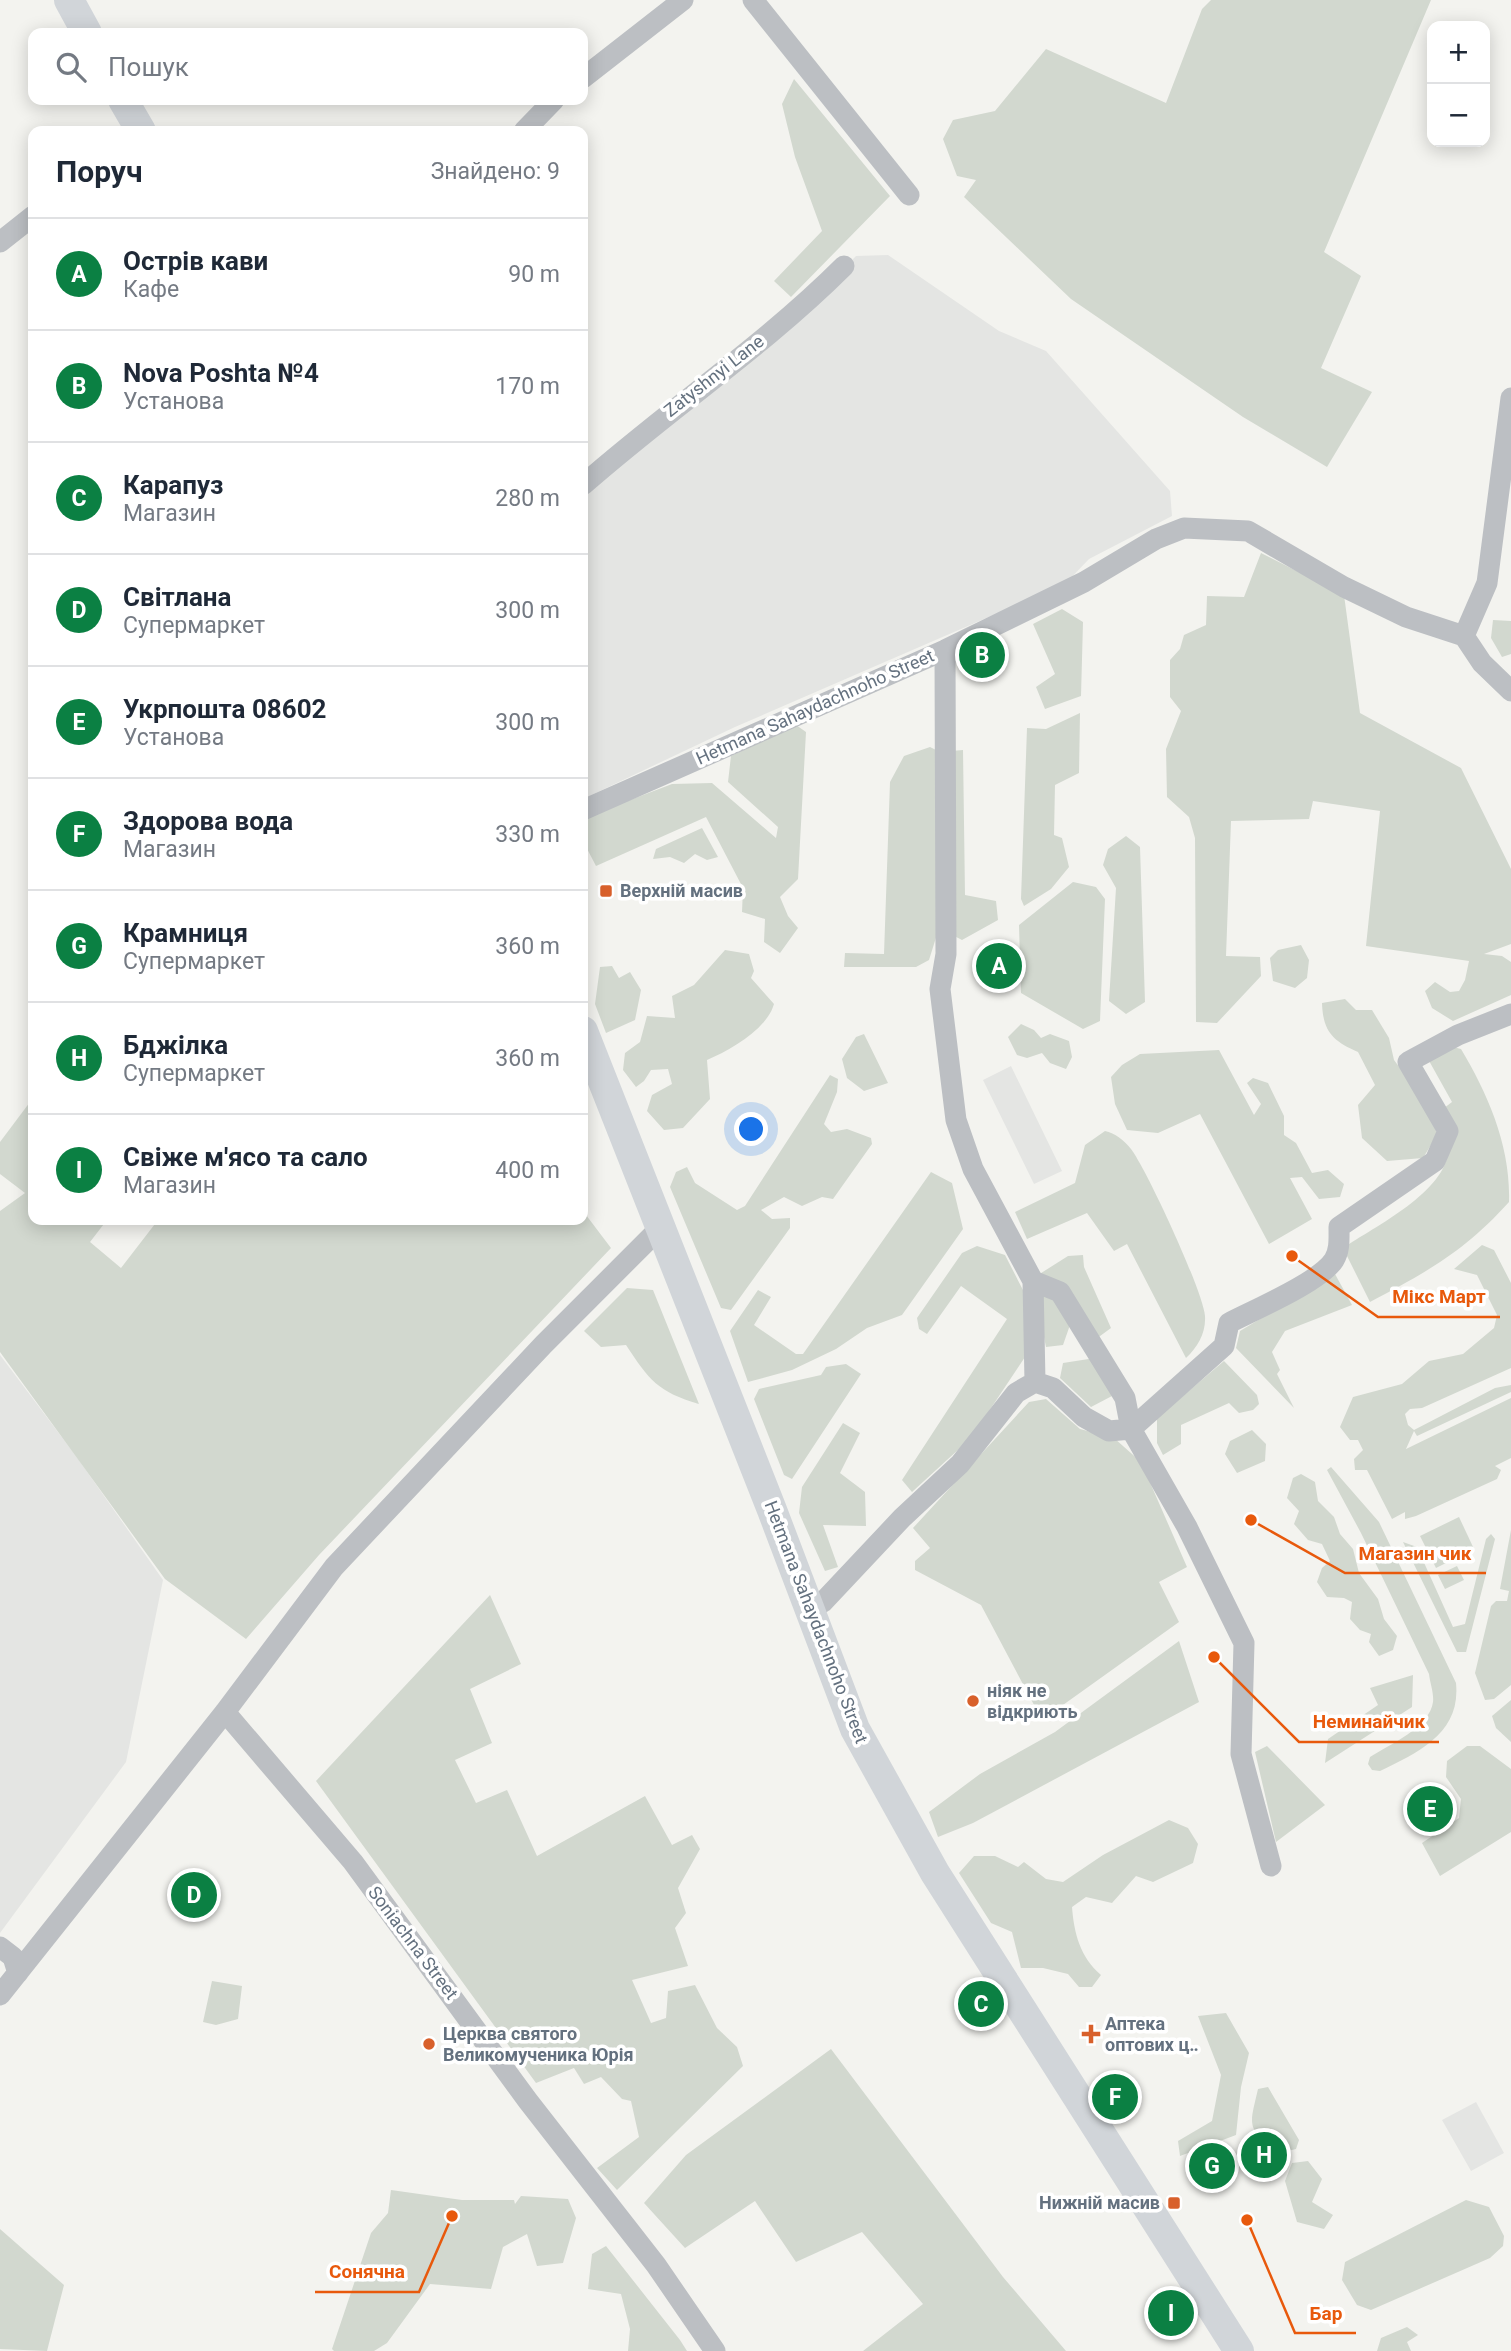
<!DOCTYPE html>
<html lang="uk">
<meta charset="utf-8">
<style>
:root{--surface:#fff;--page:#f6f6f7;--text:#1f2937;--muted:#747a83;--line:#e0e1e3;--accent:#0b8043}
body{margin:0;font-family:Roboto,sans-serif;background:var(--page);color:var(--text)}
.controls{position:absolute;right:21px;top:21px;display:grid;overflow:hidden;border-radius:14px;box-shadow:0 4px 18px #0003}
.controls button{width:63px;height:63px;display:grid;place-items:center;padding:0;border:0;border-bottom:2px solid var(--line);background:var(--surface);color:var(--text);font:35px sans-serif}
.you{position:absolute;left:752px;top:1130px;width:24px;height:24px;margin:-18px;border:5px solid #fff;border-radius:50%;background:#1a73e8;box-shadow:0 0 0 10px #1a73e833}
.badge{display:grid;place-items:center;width:46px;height:46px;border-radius:50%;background:var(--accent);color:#fff;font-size:23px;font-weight:700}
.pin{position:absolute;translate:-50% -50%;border:4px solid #fff;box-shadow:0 2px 7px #0006}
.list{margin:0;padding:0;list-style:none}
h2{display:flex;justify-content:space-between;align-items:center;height:91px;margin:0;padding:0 28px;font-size:30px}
h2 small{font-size:23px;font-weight:400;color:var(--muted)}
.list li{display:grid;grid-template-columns:46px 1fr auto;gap:21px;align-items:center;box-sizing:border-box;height:112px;padding:0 28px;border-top:2px solid var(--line)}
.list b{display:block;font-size:26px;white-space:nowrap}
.list p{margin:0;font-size:23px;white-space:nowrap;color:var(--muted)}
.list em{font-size:23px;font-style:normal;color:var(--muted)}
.icon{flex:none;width:38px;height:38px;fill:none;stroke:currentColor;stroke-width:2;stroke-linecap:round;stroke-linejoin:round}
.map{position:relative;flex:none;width:1511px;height:2351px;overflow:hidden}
.search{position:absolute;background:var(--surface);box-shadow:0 4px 18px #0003;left:28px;top:28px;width:560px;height:77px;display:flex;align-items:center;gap:18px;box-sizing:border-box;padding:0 24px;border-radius:14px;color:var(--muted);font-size:26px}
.panel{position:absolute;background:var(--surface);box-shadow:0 4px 18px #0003;left:28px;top:126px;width:560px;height:1099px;border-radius:14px}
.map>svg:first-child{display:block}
</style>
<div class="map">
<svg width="1511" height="2351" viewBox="0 0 1511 2351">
<rect width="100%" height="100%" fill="#f3f3ef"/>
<!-- built -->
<path fill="#e4e5e3" d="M 888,255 L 999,331 L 1046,351 L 1170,491 L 1172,516 L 1089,559 L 1065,584 L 735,727 L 583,799 L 583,488 L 807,306 L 856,256 Z
M 1011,1066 L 1062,1171 L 1034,1184 L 983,1080 Z
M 0,1355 L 76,1456 L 163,1580 L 126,1762 L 0,1933 Z
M 1476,2102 L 1504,2153 L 1471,2171 L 1442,2120 Z"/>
<!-- green -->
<path fill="#d2d8cf" d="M 1211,0 L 1431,0 L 1324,252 L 1361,276 L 1321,368 L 1372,392 L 1327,467 L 1243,417 L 1071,299 L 964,197 L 976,180 L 957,176 L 943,139 L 953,120 L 995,111 L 1046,49 L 1166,103 L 1202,9 Z
M 794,79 L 890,196 L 791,297 L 774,281 L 822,231 L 795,157 L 782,104 Z
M 1261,553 L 1344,595 L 1360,713 L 1461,768 L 1511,869 L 1511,944 L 1484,954 L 1502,956 L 1511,962 L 1511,995 L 1453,1021 L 1432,1008 L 1425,991 L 1435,982 L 1450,992 L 1459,991 L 1465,980 L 1469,961 L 1366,946 L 1380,811 L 1313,801 L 1309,819 L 1231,821 L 1226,956 L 1260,957 L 1261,976 L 1217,1023 L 1196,1022 L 1195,838 L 1189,817 L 1167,797 L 1166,749 L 1181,711 L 1170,697 L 1170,660 L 1180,649 L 1184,635 L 1206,625 L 1207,596 L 1244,597 Z
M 1062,609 L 1083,622 L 1081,696 L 1045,709 L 1036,687 L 1055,674 L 1033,624 Z
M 1493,620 L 1511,621 L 1511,654 L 1502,657 L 1491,638 Z
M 1080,713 L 1079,773 L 1055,785 L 1054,835 L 1062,838 L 1069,867 L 1051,889 L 1024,906 L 1021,899 L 1027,728 L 1046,729 Z
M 796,725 L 806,732 L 798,879 L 780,897 L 788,916 L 798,928 L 780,953 L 764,942 L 765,919 L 742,912 L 743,888 L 706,817 L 596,866 L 583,841 L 583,818 L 672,784 L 712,783 L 776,838 L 778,827 L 728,782 L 731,756 Z
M 930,747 L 940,752 L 963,750 L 965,895 L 996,901 L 998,920 L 962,940 L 939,928 L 929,960 L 916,967 L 844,967 L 845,953 L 884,954 L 890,782 L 904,756 Z
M 702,828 L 718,857 L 707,860 L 695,854 L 684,863 L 670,857 L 653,859 L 656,849 Z
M 1126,836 L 1140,847 L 1145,1002 L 1126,1014 L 1109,1001 L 1116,888 L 1103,865 L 1108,849 Z
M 1073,882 L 1096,887 L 1105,899 L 1100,1021 L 1083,1029 L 1021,993 L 1019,925 Z
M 1301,945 L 1309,960 L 1307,978 L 1295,988 L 1273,981 L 1270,958 L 1278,950 Z
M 725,950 L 749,954 L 754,971 L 751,978 L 774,1004 C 767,1029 731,1050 707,1060 L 710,1099 L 683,1128 L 664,1130 L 647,1111 L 652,1095 L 672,1084 L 668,1069 L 651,1070 L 644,1081 L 636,1087 L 623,1070 L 625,1053 L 640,1042 L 647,1016 L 675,1018 L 672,996 L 694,985 Z
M 612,966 L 619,978 L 630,972 L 641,990 L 635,1020 L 606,1033 L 595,1004 L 600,967 Z
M 1345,999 L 1356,1010 L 1372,1010 L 1389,1038 L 1394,1060 L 1431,1110 L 1437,1135 L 1423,1158 L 1387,1161 L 1362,1138 L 1358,1105 L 1375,1085 L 1358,1052 C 1333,1041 1323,1032 1322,1003 Z
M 1021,1024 L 1034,1030 L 1041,1038 L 1050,1034 L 1069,1041 L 1072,1057 L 1066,1069 L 1050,1063 L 1042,1053 L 1027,1058 L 1017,1055 L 1008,1037 Z
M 864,1034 L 888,1083 L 864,1091 L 847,1078 L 842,1059 L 856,1037 Z
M 1449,1046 L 1461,1049 C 1488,1094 1511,1147 1509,1202 C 1465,1251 1427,1272 1370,1302 L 1343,1248 C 1374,1227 1448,1191 1448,1149 C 1448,1137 1442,1123 1440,1111 L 1452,1102 L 1428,1059 Z
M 1219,1050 L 1254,1115 L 1261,1104 L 1247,1083 L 1253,1078 L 1268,1083 L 1284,1116 L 1284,1135 L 1296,1143 L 1312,1173 L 1328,1170 L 1344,1184 L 1340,1197 L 1319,1199 L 1302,1177 L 1290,1178 L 1312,1219 L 1269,1244 L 1200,1114 L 1158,1133 L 1127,1130 L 1115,1104 L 1111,1077 L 1122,1065 L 1140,1054 Z
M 830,1075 L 838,1079 L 837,1092 L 824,1124 L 831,1132 L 847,1129 L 871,1138 L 872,1144 L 833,1199 L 822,1197 L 802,1206 L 784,1197 L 761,1210 L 772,1219 L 790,1218 L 790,1228 L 731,1310 L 721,1308 L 670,1187 L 676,1172 L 687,1167 L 695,1183 L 737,1210 L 745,1206 Z
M 33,1098 L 33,1220 L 107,1220 L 90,1242 L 121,1268 L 158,1220 L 583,1220 L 583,1211 L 611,1248 L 319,1555 L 246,1639 L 165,1579 L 0,1352 L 0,1211 L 25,1193 L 0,1174 L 0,1142 Z
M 1105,1131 C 1115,1133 1124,1140 1131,1149 C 1147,1170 1203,1291 1205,1316 C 1206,1333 1198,1347 1186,1358 L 1127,1244 L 1114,1251 L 1087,1213 L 1027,1239 L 1015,1212 L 1075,1183 L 1085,1145 Z
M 931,1172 L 952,1183 L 963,1229 L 902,1315 L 867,1328 L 836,1349 L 792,1370 L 748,1382 L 730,1331 L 758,1290 L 771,1297 L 754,1325 L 796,1354 L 803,1354 Z
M 1482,1245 L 1494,1250 L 1511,1283 L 1511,1368 L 1422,1408 L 1410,1409 L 1405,1414 L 1408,1425 L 1414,1430 L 1495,1388 L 1511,1385 L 1511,1392 L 1417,1436 L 1414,1431 L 1406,1449 L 1511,1398 L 1511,1458 L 1495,1466 L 1501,1470 L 1497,1479 L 1416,1516 L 1405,1519 L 1405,1512 L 1392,1519 L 1367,1470 L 1355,1470 L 1354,1459 L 1363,1450 L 1358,1440 L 1350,1440 L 1340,1427 L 1353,1397 L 1402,1384 L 1429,1361 L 1463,1354 L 1494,1328 L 1497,1315 L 1477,1275 L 1454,1269 Z
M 977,1246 L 1005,1255 L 1025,1294 L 1025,1357 L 971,1438 L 912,1492 L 902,1480 L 1007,1319 L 961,1286 L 927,1334 L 919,1329 L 917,1318 L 962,1253 Z
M 1083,1255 L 1084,1267 L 1111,1328 L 1096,1339 L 1070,1325 L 1063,1345 L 1046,1347 L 1039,1312 L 1038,1275 L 1068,1256 Z
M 1335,1274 L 1352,1305 L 1285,1331 L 1272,1352 L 1280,1370 L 1277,1374 L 1294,1408 L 1236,1348 L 1240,1331 Z
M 627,1288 L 653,1290 L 699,1404 C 658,1392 649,1380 626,1345 L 601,1347 L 584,1331 Z
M 1095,1358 L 1112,1396 L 1091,1407 L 1060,1378 L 1063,1363 Z
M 1224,1361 L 1257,1395 L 1259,1404 L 1253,1410 L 1239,1413 L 1229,1403 L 1181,1425 L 1181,1444 L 1163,1455 L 1157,1443 L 1157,1418 Z
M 846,1364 L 861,1374 L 792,1479 L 784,1475 L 754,1399 L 759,1389 L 821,1375 L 826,1367 Z
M 1046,1399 L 1080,1429 L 1114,1438 L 1141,1462 L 1187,1567 L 1159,1582 L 1179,1622 L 1042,1720 L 981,1605 L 915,1570 L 915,1561 L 930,1548 L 913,1528 L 1029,1402 Z
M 843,1423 L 860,1433 L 840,1473 L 865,1492 L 866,1526 L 823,1525 L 838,1567 L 825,1571 L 799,1513 L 802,1487 Z
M 1252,1430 L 1266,1444 L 1265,1461 L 1237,1473 L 1225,1454 L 1230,1441 Z
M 1331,1467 L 1379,1522 L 1456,1683 C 1461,1733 1419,1752 1380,1771 L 1372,1770 L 1368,1764 L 1370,1757 C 1389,1745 1430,1727 1433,1702 C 1434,1693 1430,1683 1429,1674 L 1361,1533 L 1327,1470 Z
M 1301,1474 L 1315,1482 L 1318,1501 L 1334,1517 L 1340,1534 L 1353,1549 L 1359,1573 L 1378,1599 L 1384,1619 L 1397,1636 L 1393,1650 L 1379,1656 L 1369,1642 L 1371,1634 L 1360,1630 L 1350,1619 L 1352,1602 L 1344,1598 L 1327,1597 L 1317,1582 L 1322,1568 L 1330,1561 L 1322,1544 L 1308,1540 L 1294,1524 L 1299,1511 L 1287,1498 L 1293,1478 Z
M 1459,1517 L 1474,1549 L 1436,1568 L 1420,1536 Z
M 1511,1530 L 1511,1685 L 1494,1699 L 1485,1700 L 1475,1673 L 1491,1606 L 1496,1601 L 1507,1601 L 1509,1591 L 1500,1589 Z
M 1491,1534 L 1495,1539 L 1466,1652 L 1457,1652 L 1403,1542 L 1417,1547 L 1453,1627 L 1465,1624 L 1486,1539 Z
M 1457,1566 L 1464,1580 L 1445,1589 L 1438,1575 Z
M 490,1595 L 521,1664 L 470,1689 L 492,1743 L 455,1760 L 476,1803 L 507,1790 L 537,1856 L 645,1796 L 672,1845 L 692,1835 L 700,1849 L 678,1888 L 686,1913 L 675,1928 L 688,1966 L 632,1980 L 651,2023 L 666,2018 L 668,1991 L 695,1985 L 717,2028 L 737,2047 L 743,2066 L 617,2190 L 597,2168 L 639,2137 L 631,2101 L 622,2099 L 601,2077 L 584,2084 L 574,2068 L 536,2083 L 316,1781 Z
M 1179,1641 L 1199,1702 L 973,1823 L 938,1837 L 929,1812 L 980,1774 L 1055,1732 Z
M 1413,1675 L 1412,1707 L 1325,1763 L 1328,1739 L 1378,1705 L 1370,1688 Z
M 1511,1700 L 1511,1742 L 1496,1728 L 1492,1716 Z
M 1267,1746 L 1325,1805 L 1276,1842 L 1255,1752 Z
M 1467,1746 L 1480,1746 L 1511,1769 L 1511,1832 L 1440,1876 L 1422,1843 L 1459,1818 L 1461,1799 L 1446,1777 L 1447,1761 Z
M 1169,1820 L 1188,1828 L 1198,1844 L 1193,1863 L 1153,1882 L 1136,1876 L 1112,1903 L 1086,1897 L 1072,1907 C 1074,1933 1080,1957 1101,1975 L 1092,1987 L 1079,1987 L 1068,1974 L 1043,1968 L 1021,1968 L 1012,1932 L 991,1923 L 959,1873 L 974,1856 L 995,1856 L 1018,1867 L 1024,1862 L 1046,1879 L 1063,1882 L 1103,1855 Z
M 212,1981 L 242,1986 L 238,2019 L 216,2025 L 203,2022 Z
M 1226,2013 L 1249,2053 L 1241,2087 L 1236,2135 L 1180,2156 L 1178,2141 L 1212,2121 L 1221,2075 L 1198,2016 Z
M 831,2049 L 1003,2277 L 1066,2351 L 863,2351 L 923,2304 L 862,2232 L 796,2262 L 755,2201 L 685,2248 L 644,2203 L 686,2155 Z
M 1268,2087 L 1299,2140 L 1296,2149 L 1275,2154 C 1247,2125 1249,2128 1258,2089 Z
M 1308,2161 L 1322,2179 L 1312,2202 L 1333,2215 L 1324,2229 L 1297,2222 L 1285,2181 L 1292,2163 Z
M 391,2190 L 462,2200 L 514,2200 L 515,2204 L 521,2196 L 568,2199 L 576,2218 L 563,2263 L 537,2266 L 527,2234 L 503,2247 L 491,2289 L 430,2284 L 387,2343 L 374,2351 L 334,2351 L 332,2349 L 371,2233 L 388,2213 Z
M 1466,2200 L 1489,2207 L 1504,2236 L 1503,2246 L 1490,2258 L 1371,2310 L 1357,2305 L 1342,2280 L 1345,2262 Z
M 0,2229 L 64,2285 L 47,2351 L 0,2349 Z
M 606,2246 L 680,2340 L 687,2351 L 628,2351 L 630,2329 L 621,2294 L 588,2289 L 592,2254 Z
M 1407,2327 L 1418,2335 L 1407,2342 L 1411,2351 L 1377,2351 L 1381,2338 Z"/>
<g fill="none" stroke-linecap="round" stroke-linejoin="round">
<!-- street -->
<path stroke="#bcbfc3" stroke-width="21" d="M 753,0 L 909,195
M 583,78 L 683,0
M 524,131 L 554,100
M 0,242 L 33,216
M 1511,398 L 1487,583 L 1464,636 L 1482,663 L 1511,691
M 583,485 C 668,410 764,346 844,266
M 945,650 L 946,954 L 940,989 L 956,1120 L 973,1169 L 1033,1281 L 1035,1382
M 583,810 L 945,650 L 1084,582 L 1156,539 L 1184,528 L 1248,531 L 1344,587 L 1406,617 L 1464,636
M 1033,1281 L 1060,1292 L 1125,1398 L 1131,1429 L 1187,1527 L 1244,1643 L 1241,1754 L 1271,1866
M 809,1611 L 823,1602 L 902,1518 L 960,1464 L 1016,1393 L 1035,1382 L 1053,1388 L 1084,1417 L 1109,1431 L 1131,1429 L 1224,1346 L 1229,1323 C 1254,1310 1320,1282 1334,1260 C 1340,1250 1339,1239 1339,1227 L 1435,1161 L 1448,1131 L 1408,1062 L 1458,1035 L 1511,1014
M 225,1712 L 353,1862 L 528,2101 L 656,2265 L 715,2351
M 0,1947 L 13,1957 L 18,1973
M 0,1995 L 225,1712 L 334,1567 L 544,1344 L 660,1228"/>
<!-- secondary -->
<path stroke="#d1d5d9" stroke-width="30" d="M 69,0 L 87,33
M 123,100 L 141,131
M 583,1031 L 772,1510 L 855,1729 L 935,1873 L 1239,2351"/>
</g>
<!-- markers -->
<g fill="#d8602b" stroke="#fff" stroke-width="2.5">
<rect x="599" y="884" width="14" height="14" rx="3.5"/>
<circle cx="973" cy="1701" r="7"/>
<path d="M1087.5 2023.5h7v7h7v7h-7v7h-7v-7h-7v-7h7z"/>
<circle cx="429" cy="2044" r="7"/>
<rect x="1167" y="2196" width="14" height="14" rx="3.5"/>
</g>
<g text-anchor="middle" stroke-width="7" stroke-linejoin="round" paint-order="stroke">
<!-- street labels -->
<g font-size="18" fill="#64717f" stroke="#fff">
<text transform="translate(714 376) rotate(-38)" y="6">Zatyshnyi Lane</text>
<text transform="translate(815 707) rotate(-24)" y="6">Hetmana Sahaydachnoho Street</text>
<text transform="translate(816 1622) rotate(69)" y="6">Hetmana Sahaydachnoho Street</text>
<text transform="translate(413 1943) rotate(53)" y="6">Soniachna Street</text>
</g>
<!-- poi labels -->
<g font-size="18" font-weight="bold" fill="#64717f" stroke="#fff" text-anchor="start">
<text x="620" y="897">Верхній масив</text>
<text x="987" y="1697">ніяк не<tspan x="987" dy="21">відкриють</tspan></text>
<text x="1105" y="2030">Аптека<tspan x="1105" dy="21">оптових ц‥</tspan></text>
<text x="443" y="2040">Церква святого<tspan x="443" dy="21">Великомученика Юрія</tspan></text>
<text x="1160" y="2209" text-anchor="end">Нижній масив</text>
</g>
</g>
<!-- callouts -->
<path fill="none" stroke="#e8590c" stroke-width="2.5" d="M1292 1256L1378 1317H1500M1251 1520L1345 1573H1486M1214 1657L1299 1742H1439M452 2216L419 2292H315M1247 2220L1295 2333H1356"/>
<g fill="#e8590c" stroke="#fff" stroke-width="2.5">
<circle cx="1292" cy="1256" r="7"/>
<circle cx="1251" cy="1520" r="7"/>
<circle cx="1214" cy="1657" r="7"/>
<circle cx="452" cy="2216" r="7"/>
<circle cx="1247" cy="2220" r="7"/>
</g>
<g font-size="19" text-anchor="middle" font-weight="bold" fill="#e8590c" stroke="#fff" stroke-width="7" stroke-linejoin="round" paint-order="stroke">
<text x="1439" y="1303">Мікс Март</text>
<text x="1415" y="1560">Магазин чик</text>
<text x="1369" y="1728">Неминайчик</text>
<text x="367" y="2278">Сонячна</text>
<text x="1326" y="2320">Бар</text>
</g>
</svg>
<div class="controls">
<button>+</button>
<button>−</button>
</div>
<div class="you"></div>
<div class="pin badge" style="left:999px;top:966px">A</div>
<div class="pin badge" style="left:982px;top:655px">B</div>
<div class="pin badge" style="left:981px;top:2004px">C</div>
<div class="pin badge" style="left:194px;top:1895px">D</div>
<div class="pin badge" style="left:1430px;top:1809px">E</div>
<div class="pin badge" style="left:1115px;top:2097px">F</div>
<div class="pin badge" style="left:1212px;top:2166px">G</div>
<div class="pin badge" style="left:1264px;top:2155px">H</div>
<div class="pin badge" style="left:1171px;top:2313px">I</div>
<div class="search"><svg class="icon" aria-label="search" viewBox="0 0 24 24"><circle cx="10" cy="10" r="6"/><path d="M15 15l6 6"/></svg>Пошук</div>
<section class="panel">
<h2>Поруч<small>Знайдено: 9</small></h2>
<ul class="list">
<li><span class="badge">A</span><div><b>Острів кави</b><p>Кафе</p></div><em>90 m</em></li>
<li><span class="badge">B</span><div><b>Nova Poshta №4</b><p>Установа</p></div><em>170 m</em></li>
<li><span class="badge">C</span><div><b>Карапуз</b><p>Магазин</p></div><em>280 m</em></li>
<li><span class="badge">D</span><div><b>Світлана</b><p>Супермаркет</p></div><em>300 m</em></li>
<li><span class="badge">E</span><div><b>Укрпошта 08602</b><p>Установа</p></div><em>300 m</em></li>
<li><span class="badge">F</span><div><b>Здорова вода</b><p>Магазин</p></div><em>330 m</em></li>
<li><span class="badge">G</span><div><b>Крамниця</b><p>Супермаркет</p></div><em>360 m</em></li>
<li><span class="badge">H</span><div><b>Бджілка</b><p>Супермаркет</p></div><em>360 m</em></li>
<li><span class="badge">I</span><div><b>Свіже м'ясо та сало</b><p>Магазин</p></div><em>400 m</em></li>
</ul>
</section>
</div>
